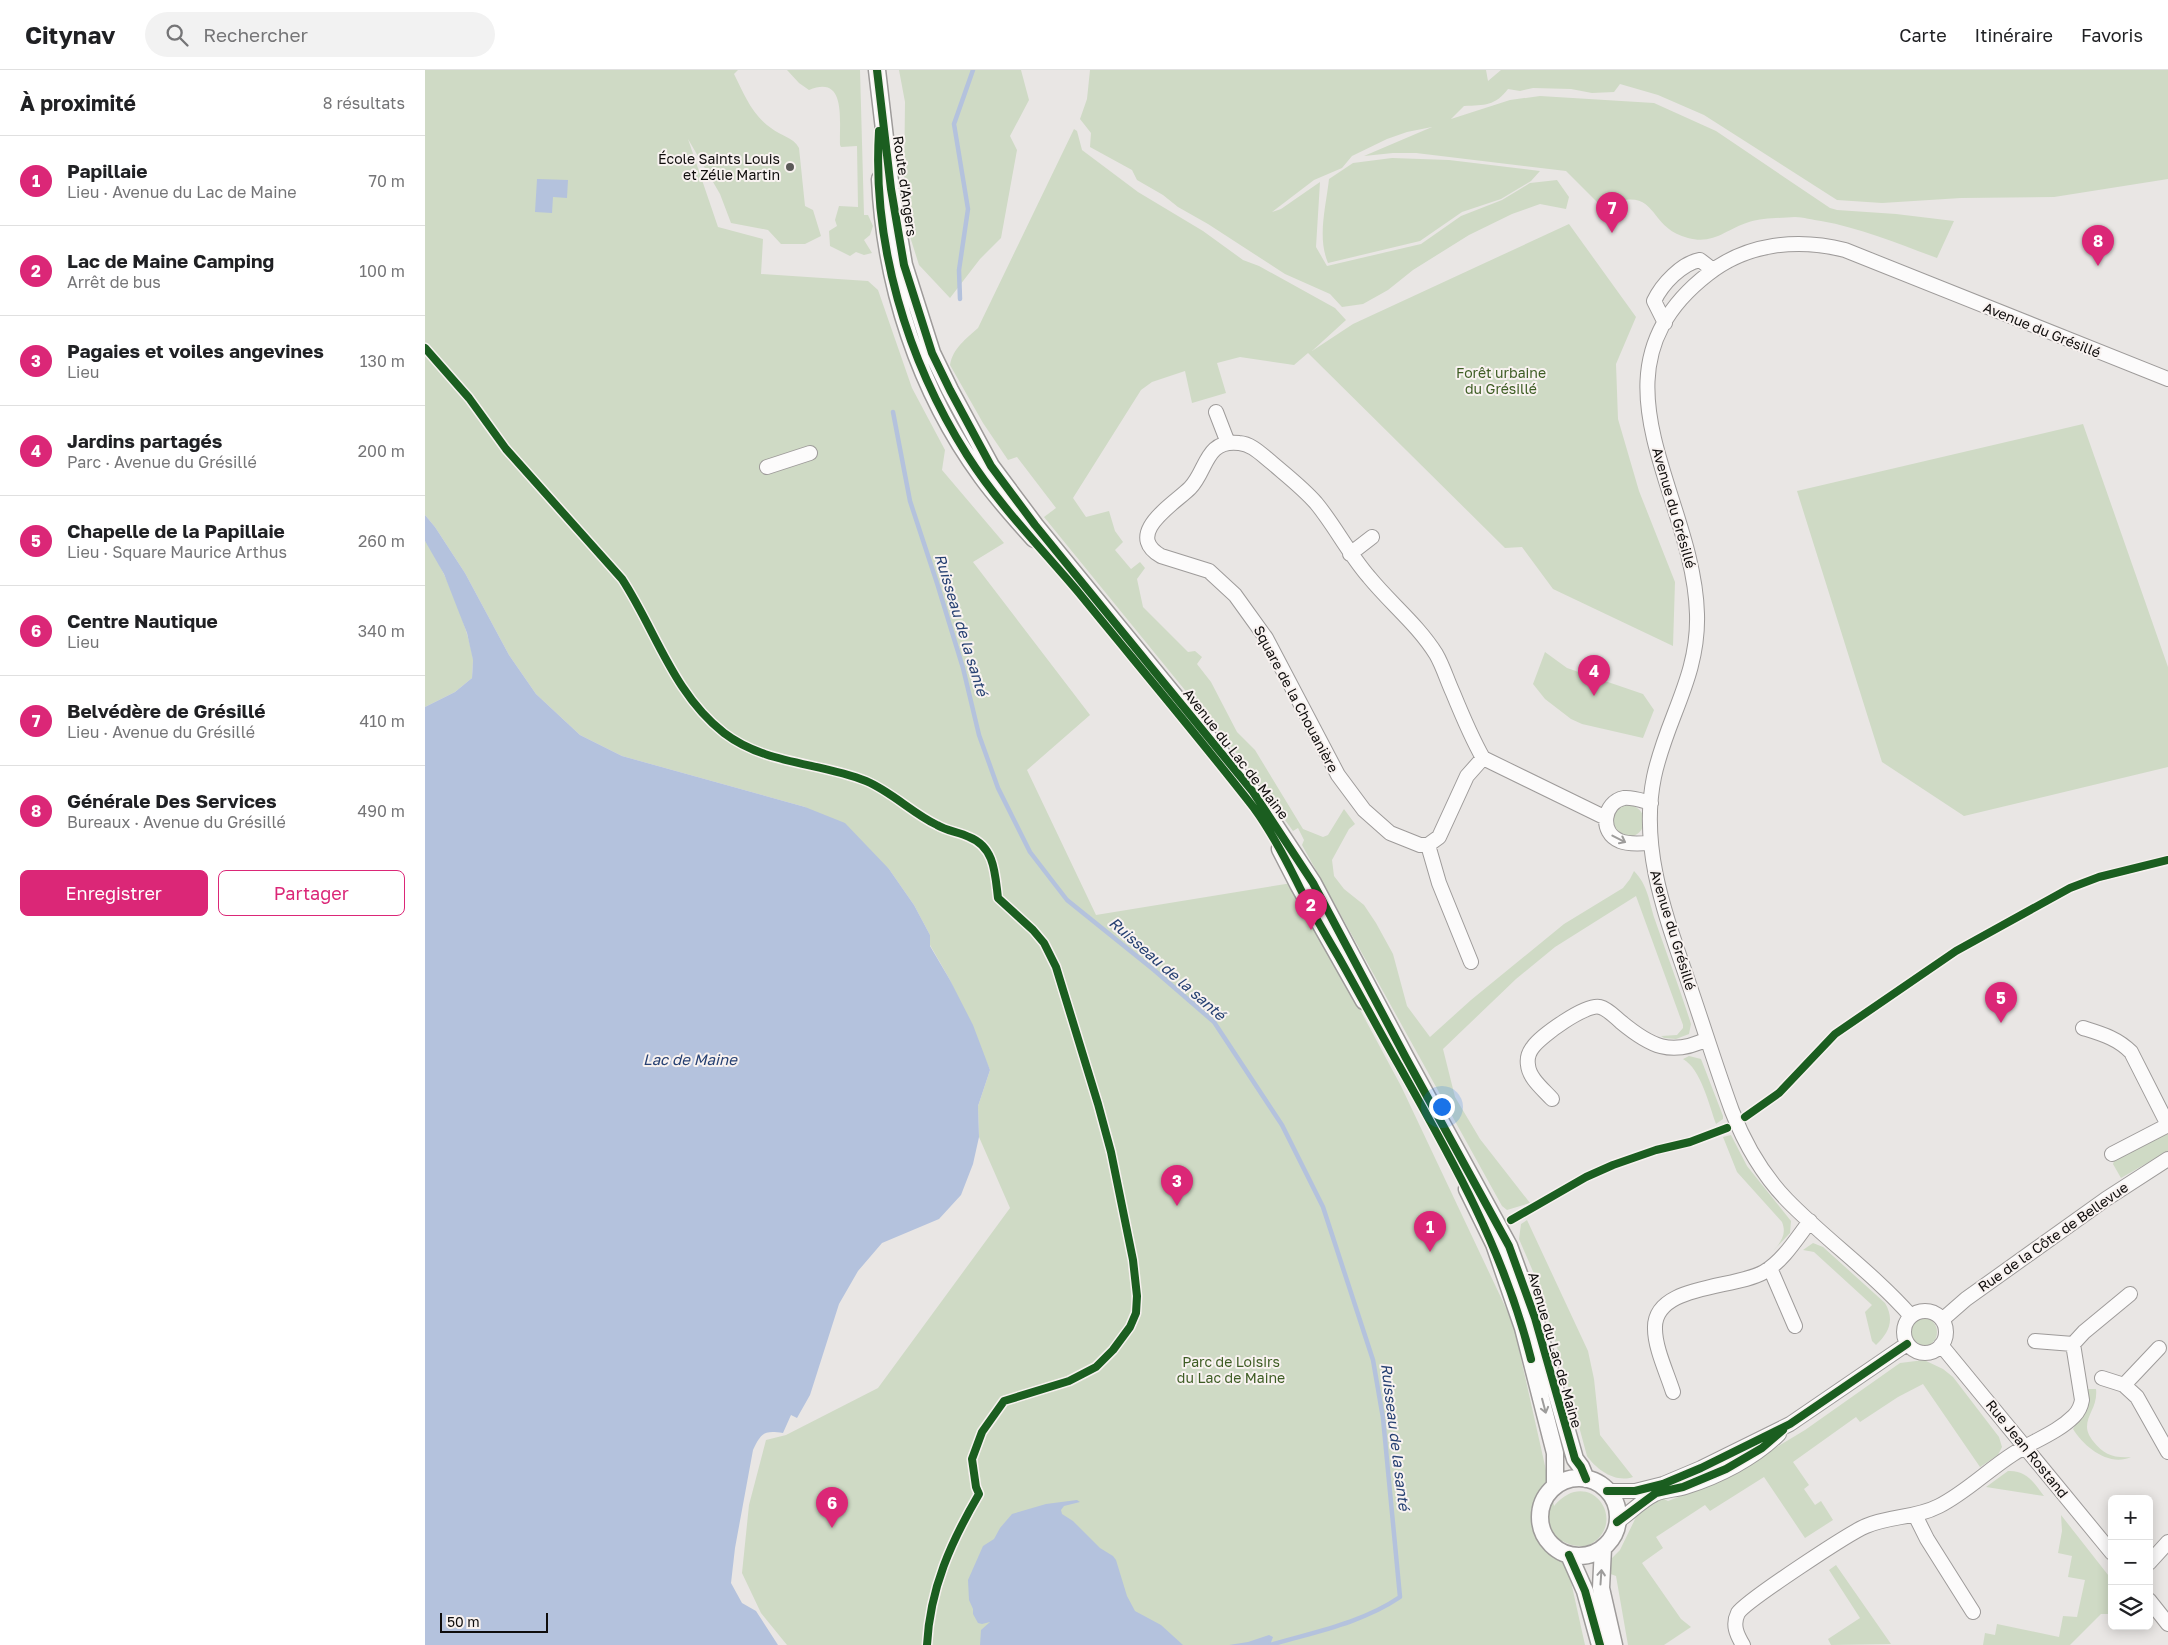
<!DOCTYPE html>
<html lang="fr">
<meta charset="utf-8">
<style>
:root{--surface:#fff;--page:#f2f2f2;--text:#202124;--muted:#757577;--line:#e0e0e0;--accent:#db2777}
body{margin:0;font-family:"Golos Text",sans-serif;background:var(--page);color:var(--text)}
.controls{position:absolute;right:15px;bottom:15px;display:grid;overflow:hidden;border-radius:8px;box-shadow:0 2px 12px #0003}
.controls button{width:45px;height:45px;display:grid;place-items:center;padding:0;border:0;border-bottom:1px solid var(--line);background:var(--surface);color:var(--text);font:25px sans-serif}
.scale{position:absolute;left:15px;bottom:12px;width:108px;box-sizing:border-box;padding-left:5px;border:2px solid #0f0d0c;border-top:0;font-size:14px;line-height:18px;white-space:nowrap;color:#0f0d0c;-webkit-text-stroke:4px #f8f2f0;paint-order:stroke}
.you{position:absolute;left:1016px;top:1036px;width:18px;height:18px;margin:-12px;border:4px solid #fff;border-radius:50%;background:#1a73e8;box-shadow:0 0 0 8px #1a73e833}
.badge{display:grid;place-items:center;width:32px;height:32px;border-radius:50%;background:var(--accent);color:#fff;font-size:16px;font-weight:700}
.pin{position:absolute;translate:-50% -41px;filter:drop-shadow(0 1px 2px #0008)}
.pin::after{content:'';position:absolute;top:26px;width:18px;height:15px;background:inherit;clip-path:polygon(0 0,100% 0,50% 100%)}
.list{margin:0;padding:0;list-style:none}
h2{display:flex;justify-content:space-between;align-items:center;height:65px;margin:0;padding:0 20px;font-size:21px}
h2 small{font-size:16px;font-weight:400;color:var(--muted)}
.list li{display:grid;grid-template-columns:32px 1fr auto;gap:15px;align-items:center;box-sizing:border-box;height:90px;padding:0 20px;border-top:1px solid var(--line)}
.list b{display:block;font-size:19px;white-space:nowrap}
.list p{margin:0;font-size:16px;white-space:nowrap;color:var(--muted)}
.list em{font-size:16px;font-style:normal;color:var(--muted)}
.actions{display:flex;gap:10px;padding:15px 20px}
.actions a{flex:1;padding:11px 0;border:1px solid var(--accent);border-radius:8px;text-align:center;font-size:18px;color:var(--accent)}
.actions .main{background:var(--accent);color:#fff}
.icon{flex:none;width:28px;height:28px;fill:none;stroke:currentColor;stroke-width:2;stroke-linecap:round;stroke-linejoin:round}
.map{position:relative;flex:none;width:1743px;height:1575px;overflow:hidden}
header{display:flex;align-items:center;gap:30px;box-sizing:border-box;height:70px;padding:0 25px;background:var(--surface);border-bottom:1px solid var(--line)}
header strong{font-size:24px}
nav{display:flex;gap:28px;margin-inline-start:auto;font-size:18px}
.search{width:350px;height:45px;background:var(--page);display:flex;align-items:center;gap:12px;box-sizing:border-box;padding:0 18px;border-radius:28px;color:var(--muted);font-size:19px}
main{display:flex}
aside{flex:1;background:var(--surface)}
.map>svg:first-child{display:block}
</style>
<header>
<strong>Citynav</strong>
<div class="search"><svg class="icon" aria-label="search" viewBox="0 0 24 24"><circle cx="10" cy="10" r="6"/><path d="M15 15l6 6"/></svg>Rechercher</div>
<nav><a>Carte</a><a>Itinéraire</a><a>Favoris</a></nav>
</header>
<main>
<aside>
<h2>À proximité<small>8 résultats</small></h2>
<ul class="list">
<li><span class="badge">1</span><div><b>Papillaie</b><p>Lieu · Avenue du Lac de Maine</p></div><em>70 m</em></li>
<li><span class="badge">2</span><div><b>Lac de Maine Camping</b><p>Arrêt de bus</p></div><em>100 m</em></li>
<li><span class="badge">3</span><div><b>Pagaies et voiles angevines</b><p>Lieu</p></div><em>130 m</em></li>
<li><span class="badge">4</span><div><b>Jardins partagés</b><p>Parc · Avenue du Grésillé</p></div><em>200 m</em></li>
<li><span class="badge">5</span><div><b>Chapelle de la Papillaie</b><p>Lieu · Square Maurice Arthus</p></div><em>260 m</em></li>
<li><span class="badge">6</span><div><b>Centre Nautique</b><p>Lieu</p></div><em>340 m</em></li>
<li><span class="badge">7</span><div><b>Belvédère de Grésillé</b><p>Lieu · Avenue du Grésillé</p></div><em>410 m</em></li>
<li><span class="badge">8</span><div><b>Générale Des Services</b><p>Bureaux · Avenue du Grésillé</p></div><em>490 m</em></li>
</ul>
<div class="actions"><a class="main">Enregistrer</a><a>Partager</a></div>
</aside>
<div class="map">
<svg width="1743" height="1575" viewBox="0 0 1743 1575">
<rect width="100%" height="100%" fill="#e9e6e4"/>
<!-- green -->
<path fill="#cfdac5" d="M 0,0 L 313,0 L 309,4 C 319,24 327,45 346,58 C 356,66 368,67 374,78 L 380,136 L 388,140 L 396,166 L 380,174 L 356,174 L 343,160 L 306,153 L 295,124 L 263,69 L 293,157 L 338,169 L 336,204 L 443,211 L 453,220 L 487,318 L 520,380 L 517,400 L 579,473 L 548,492 L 665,645 L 602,700 L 671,845 L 867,813 L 976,1016 L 1088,1253 L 1129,1436 C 1163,1396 1202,1448 1169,1472 C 1159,1479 1147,1476 1137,1471 L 1160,1575 L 362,1575 L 336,1543 L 317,1503 L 324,1435 L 341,1370 L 361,1365 L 453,1318 L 585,1138 L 554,1067 L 553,1036 L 565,1000 L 525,910 L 505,875 L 505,865 L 489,835 L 464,799 L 380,737 L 197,686 L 155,665 L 111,624 L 84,585 L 40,503 L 10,457 L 0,445 Z
M 362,0 L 435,0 L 439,145 L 443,145 L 448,156 L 445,165 L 439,170 L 447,183 L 439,185 L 431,182 L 425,186 L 405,176 L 404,161 L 412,156 L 410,150 L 414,136 L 433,137 L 432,76 L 416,77 L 415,75 C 414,51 422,4 384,20 L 374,13 Z
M 474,0 L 596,0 L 604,30 L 585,66 L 592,80 L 576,168 L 555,189 L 525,228 L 494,195 L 482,157 L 479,118 L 480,32 Z
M 665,0 L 1061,0 L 1063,11 L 1076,0 L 1743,0 L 1743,109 L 1629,127 L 1536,128 L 1457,133 L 1412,130 L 1279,45 L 1233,25 L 1195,14 L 1189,22 L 1167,23 L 1146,19 L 1108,18 L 1095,21 L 1083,19 C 1070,36 1060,35 1039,36 L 1026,49 L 1085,30 L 1115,26 L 1229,33 L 1291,61 L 1405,138 L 1412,140 L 1471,144 L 1529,151 L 1512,188 C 1474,174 1436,158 1396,151 C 1388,150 1378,147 1370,147 C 1356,148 1337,148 1324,152 C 1301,159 1289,175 1263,168 C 1219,157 1236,112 1177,137 L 1141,101 L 991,83 L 968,83 L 939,86 L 1007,57 L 982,62 L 962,69 L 927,86 L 917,98 L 889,110 L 847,142 L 856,139 L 895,112 L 891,177 L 902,196 L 996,174 L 1036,146 L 1077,130 L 1105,113 L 1132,110 L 1144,127 L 1141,139 L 1115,134 L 1087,144 L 1044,165 L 988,200 L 963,220 L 938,234 L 917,237 L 905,224 L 860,204 L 783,154 L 753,137 L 738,125 L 712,110 L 707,100 L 665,77 L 666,63 L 655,49 L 662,29 Z
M 649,59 L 652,61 L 657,80 L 713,122 L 778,161 L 818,190 L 834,196 L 910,238 L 921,250 L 887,281 L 928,254 L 1144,154 L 1211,247 L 1191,294 L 1193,349 L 1214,421 L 1250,512 L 1248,576 L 1128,519 L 1097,477 L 1080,478 L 883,283 L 869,295 L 815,287 L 792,293 L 801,323 L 767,333 L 760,301 L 727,312 L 716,320 L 648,428 L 661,447 L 684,441 L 690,461 L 698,472 L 690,480 L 706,499 L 715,492 L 720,498 L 712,509 L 718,537 L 763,582 L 770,581 L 777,587 L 772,594 L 786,612 L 812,662 L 830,680 L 878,759 L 898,767 L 903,765 L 919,739 L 930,754 L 924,759 L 907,790 L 909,806 L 919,819 L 939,835 L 951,853 L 968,884 L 982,936 L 1005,967 L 1046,930 L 1139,854 L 1198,818 L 1205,809 L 1209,801 C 1223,815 1224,832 1230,850 C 1242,885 1255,919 1266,954 L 1264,964 L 1251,969 L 1239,968 L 1236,966 L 1252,965 L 1258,958 L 1258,955 L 1211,826 L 1130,877 L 1091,909 L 1018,979 L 1030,1027 L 1055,1069 L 1105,1133 L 1082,1140 L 1077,1136 L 877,775 L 879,770 L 873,758 L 868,761 L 816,689 L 619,447 L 631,438 L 592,387 L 583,390 L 558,353 L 525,295 C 528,278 541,269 553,258 Z
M 967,88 L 1024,90 L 1115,101 L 1106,111 L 1076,129 L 1037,142 L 995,171 L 903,193 C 892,167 901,137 904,109 L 928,93 Z
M 1658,354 L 1743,597 L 1743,697 L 1539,746 L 1457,692 L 1372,421 Z
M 0,471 C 18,494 44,560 48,589 C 48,595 47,602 47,608 L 30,622 L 0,637 Z
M 1120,582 L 1142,598 L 1218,624 L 1229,640 L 1218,668 L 1157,654 L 1146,649 L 1120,629 L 1108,614 Z
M1187 751a16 16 0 1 1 32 0a16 16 0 1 1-32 0Z
M 1264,986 L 1276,989 L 1298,1046 L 1298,1049 L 1291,1054 C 1284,1035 1276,999 1258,989 Z
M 1743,1059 L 1743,1081 L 1696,1108 L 1688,1094 L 1691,1086 Z
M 1306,1065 L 1322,1096 L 1366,1151 L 1365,1163 L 1348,1181 C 1356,1172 1362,1164 1357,1152 L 1312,1102 L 1298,1067 Z
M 1102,1150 L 1163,1281 L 1169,1309 L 1175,1365 L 1208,1407 C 1190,1413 1172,1400 1162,1386 L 1136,1290 L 1110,1206 L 1094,1169 L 1096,1154 Z
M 1388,1173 L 1398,1177 L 1460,1233 C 1470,1250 1464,1263 1451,1275 L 1447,1271 L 1440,1242 L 1447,1235 L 1389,1182 L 1378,1180 Z
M1482 1262a15 15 0 1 1 30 0a15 15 0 1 1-30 0Z
M 1499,1290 L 1518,1299 L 1528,1307 L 1574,1367 L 1577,1377 L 1573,1385 L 1555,1397 L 1498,1314 L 1473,1327 L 1435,1352 L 1431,1347 L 1368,1392 L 1384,1415 L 1379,1419 L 1390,1435 L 1396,1431 L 1408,1450 L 1380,1468 L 1339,1407 L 1285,1441 L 1280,1435 L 1231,1467 L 1238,1478 L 1217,1493 L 1256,1549 L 1266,1557 L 1239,1575 L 1203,1575 L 1191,1506 L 1180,1502 L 1186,1489 L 1195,1480 L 1213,1443 L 1235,1427 L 1243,1431 L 1285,1415 L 1350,1378 L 1380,1360 L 1475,1293 Z
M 1662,1319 L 1671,1319 C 1673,1336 1662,1344 1662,1357 C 1662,1362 1665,1367 1668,1371 C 1679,1385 1688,1388 1706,1387 C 1684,1397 1659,1377 1648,1359 L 1657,1345 Z
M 1583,1401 C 1602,1400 1609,1413 1619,1426 L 1561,1417 Z
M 1636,1445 L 1687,1510 L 1687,1544 L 1676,1544 L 1645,1575 L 1558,1575 L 1560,1563 L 1570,1565 L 1572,1554 L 1634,1567 L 1638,1546 L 1652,1547 L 1660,1510 L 1643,1507 L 1647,1486 L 1633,1483 L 1637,1461 Z
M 1411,1495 L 1466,1574 L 1406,1575 L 1403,1569 L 1435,1548 L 1404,1500 Z"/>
<!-- water -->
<path fill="#b4c2dd" d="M 112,109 L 143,110 L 142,128 L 128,127 L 127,143 L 110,142 Z
M 0,445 L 10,457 L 40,503 L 84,585 L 111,624 L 155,665 L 197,686 L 380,737 L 420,753 L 464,799 L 489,835 L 505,865 L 505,876 L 525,910 L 548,955 L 565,1000 L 553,1036 L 554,1067 L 548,1094 L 536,1125 L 514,1149 L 457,1173 L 433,1201 L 414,1234 L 385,1325 L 372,1348 L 366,1345 L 358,1363 C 339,1360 336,1363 328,1380 L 310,1478 L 306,1513 L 317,1533 L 331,1541 L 353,1575 L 0,1575 L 0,637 L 30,622 L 47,608 L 48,590 L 42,563 L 19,504 L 0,471 Z
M 652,1430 L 655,1432 L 639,1436 L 636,1440 L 637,1444 L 648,1451 L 675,1478 L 688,1486 L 691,1490 L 702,1526 L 710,1541 L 736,1555 L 758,1575 L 555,1575 L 556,1560 L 565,1552 L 557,1554 L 553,1553 L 548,1544 L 548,1539 L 544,1530 L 543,1510 L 558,1476 L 569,1469 L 575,1458 L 587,1444 L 621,1434 Z
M 844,1565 L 848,1567 L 845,1575 L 804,1575 L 823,1572 Z"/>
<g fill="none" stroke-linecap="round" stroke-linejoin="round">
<!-- stream -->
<path stroke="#b4c2dd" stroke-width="4.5" d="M 535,229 L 534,200 L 543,139 L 529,54 L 548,0
M 468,342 L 485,431 L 512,513 L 538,598 L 554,665 L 573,718 L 605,782 L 642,830 L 729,900 L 789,952 L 857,1055 L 898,1137 L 948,1290 L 958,1348 L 975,1527 C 937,1553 889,1562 845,1575"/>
<!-- minor casing -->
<g stroke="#9e9b9a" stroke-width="16">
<path id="minor" d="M 1240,253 L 1229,231 C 1237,214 1257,193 1275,190 L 1288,200
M 791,342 L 803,373
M 342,397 L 385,383
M 925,484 L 947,467
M 1058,688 C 1046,667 1037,645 1028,623 C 1022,610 1018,596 1011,584 C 993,555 966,534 944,507 C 924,484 910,456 891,433 C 878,418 861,405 846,392 C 836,384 827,374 814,373 C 780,369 782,401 765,418 C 749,434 698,464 736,486 L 784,501 L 810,525 L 841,568 L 913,705 L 939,740 L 965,763 L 995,775 L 1003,775 L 1014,767 L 1042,706 L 1058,688 L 1181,748
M 1226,773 C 1216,773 1204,775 1195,771 C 1174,763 1178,732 1199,728 C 1208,727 1218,731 1226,733
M 1003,775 L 1014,813 L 1046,892
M 1658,958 C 1677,964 1692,968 1706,982 L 1743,1055
M 1127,1029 C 1118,1019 1104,1008 1103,995 C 1102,989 1104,982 1108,977 C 1116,966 1161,933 1175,937 C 1183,939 1190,947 1196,952 C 1225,976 1246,987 1282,969
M 1687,1084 L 1743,1055
M 1345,1198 L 1370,1256
M1479 1262a21 21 0 1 1 42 0a21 21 0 1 1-42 0Z
M 1486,1246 C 1448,1203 1401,1170 1362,1130 C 1338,1105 1319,1072 1307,1041 C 1292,1000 1279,958 1265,917 C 1242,849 1214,780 1229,707 C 1241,649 1274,607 1272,544 C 1269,423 1155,303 1283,204 C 1322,173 1373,168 1420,180 L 1743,309
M 1517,1250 L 1541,1229 L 1681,1129 L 1743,1089
M 1648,1274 L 1659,1262 L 1705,1224
M 1516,1275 L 1687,1483
M 1677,1308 L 1699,1315 L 1712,1327 L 1743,1382
M 1699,1315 L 1734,1278
M 1248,1322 C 1242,1303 1230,1278 1230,1259 C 1228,1214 1310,1219 1339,1202 C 1358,1191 1372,1168 1385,1151
M 1182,1421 L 1210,1421 L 1238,1414 L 1276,1398 L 1365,1354 L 1482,1274
M 1490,1445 L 1502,1469 L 1548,1542
M 1192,1452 C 1205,1443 1216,1431 1230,1424 C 1239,1420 1250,1420 1260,1417 C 1293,1407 1330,1388 1354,1364
M 1724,1493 L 1743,1472
M 1724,1530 L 1743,1554
M 1318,1575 C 1312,1565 1307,1555 1313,1543 C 1321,1531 1424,1463 1441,1456 C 1464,1446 1491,1448 1514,1436 C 1540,1423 1563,1400 1588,1384 C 1608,1371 1632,1363 1649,1346 C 1654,1341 1656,1336 1657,1330 L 1648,1274 L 1610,1271"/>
</g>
<!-- tertiary casing -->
<g stroke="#9e9b9a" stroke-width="19">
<path id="tertiary" d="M 452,0 L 466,119 L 479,195 L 507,283 L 525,320 L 566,396 L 610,455 L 828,722 L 888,813 L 981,988 L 1084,1176 L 1110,1248 L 1150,1389 L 1156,1397 L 1161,1409
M 455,109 C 460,215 494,321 557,407 C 573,429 591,449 609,469
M 855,779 L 873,814 L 939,931
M 1042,1119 L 1069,1174 L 1098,1258 L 1130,1383 L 1130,1416
M1115 1447a39 39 0 1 1 78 0a39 39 0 1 1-78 0Z
M 1178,1478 L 1176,1518 L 1189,1575
M 1144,1485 L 1160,1521 L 1175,1575"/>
</g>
<!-- minor -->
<use href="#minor" stroke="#fcfbfb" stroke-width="14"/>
<!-- tertiary -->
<use href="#tertiary" stroke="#fcfbfb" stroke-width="16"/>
<!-- cycleway casing -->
<g stroke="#f8f2f0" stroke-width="11">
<path id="cycleway" d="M 452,0 L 466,119 L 479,195 L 507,283 L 525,320 L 566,396 L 610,455 L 828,722 L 888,813 L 981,988 L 1084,1176 L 1110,1248 L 1150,1389 L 1156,1397 L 1161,1409
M 454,61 C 447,174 482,290 542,385 C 573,434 616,478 654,523 C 712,594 772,665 829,738 C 846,761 859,786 872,812 C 884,837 899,862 913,886 C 933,921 952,957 972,992 C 1027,1089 1079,1180 1106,1289
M 0,278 L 44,328 L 81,379 L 197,509 C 231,561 248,623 299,663 C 341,695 394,692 441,711 C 467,722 487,743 512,755 C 522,761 534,762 544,767 C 570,777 570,804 573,828 L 608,860 L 619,873 L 631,897 L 673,1034 L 686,1082 L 708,1190 L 712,1226 L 711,1243 L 705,1257 L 688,1280 L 671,1297 L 644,1311 L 579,1331 L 557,1362 L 547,1389 L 551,1417 L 554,1424 C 526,1472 505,1518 502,1575
M 1320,1047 L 1354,1023 L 1410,964 L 1531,881 L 1645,818 L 1674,807 L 1743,790
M 1086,1150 L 1161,1107 L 1188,1095 L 1231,1080 L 1265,1072 L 1302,1058
M 1182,1421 L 1210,1421 L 1238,1414 L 1276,1398 L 1365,1354 L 1482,1274
M 1192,1452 L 1231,1423 L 1258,1417 L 1301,1399 L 1337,1378 L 1358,1360
M 1144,1485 L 1160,1521 L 1175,1575"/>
</g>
<!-- cycleway -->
<use href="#cycleway" stroke="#1b5e20" stroke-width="8"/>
</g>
<!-- one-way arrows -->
<defs><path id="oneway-shaft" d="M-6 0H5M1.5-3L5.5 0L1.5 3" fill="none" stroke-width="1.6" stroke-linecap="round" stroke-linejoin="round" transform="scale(1.25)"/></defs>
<g stroke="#9d9c9b">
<use href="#oneway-shaft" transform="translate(1194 769) rotate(27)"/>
<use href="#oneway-shaft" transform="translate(1119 1336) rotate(75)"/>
<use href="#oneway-shaft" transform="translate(1176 1507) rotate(-86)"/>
</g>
<!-- markers -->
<circle fill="#5b5958" stroke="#f8f2f0" stroke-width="2" cx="365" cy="97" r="5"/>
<g text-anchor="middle" stroke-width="4" stroke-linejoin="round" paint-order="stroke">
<!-- poi labels -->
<g font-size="14" fill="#0f0d0c" stroke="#f8f2f0" text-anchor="end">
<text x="355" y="94">École Saints Louis<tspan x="355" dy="16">et Zélie Martin</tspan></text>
</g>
<!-- street labels -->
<g font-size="14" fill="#0f0d0c" stroke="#f8f2f0">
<text transform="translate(480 116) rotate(82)" y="5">Route d'Angers</text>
<text transform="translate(1617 260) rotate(22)" y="5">Avenue du Grésillé</text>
<text transform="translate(1249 438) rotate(74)" y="5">Avenue du Grésillé</text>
<text transform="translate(871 629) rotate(62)" y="5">Square de la Chouanière</text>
<text transform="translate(811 684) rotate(52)" y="5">Avenue du Lac de Maine</text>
<text transform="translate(1248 860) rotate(73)" y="5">Avenue du Grésillé</text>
<text transform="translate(1628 1167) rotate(-35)" y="5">Rue de la Côte de Bellevue</text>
<text transform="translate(1130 1280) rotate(74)" y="5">Avenue du Lac de Maine</text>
<text transform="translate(1602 1379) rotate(51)" y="5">Rue Jean Rostand</text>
</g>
<!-- park labels -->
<g font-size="14" fill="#3d5c23" stroke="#f8f2f0">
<text x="1076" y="308">Forêt urbaine<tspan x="1076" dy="16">du Grésillé</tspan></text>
<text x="806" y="1297">Parc de Loisirs<tspan x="806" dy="16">du Lac de Maine</tspan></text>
</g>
<!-- water labels -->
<g font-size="15" font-style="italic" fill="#264072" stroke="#f8f2f0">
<text transform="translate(536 555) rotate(73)" y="5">Ruisseau de la santé</text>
<text transform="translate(742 899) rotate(41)" y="5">Ruisseau de la santé</text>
<text x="265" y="995">Lac de Maine</text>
<text transform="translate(970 1367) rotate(83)" y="5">Ruisseau de la santé</text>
</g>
</g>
</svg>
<div class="controls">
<button>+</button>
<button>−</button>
<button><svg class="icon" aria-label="layers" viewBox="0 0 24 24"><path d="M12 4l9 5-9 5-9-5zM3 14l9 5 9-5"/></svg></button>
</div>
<div class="scale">50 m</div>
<div class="you"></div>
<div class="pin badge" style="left:1005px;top:1182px">1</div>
<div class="pin badge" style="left:886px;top:860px">2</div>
<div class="pin badge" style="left:752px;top:1136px">3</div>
<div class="pin badge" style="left:1169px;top:626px">4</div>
<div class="pin badge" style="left:1576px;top:953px">5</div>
<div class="pin badge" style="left:407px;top:1458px">6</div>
<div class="pin badge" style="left:1187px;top:163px">7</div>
<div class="pin badge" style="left:1673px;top:196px">8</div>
</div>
</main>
